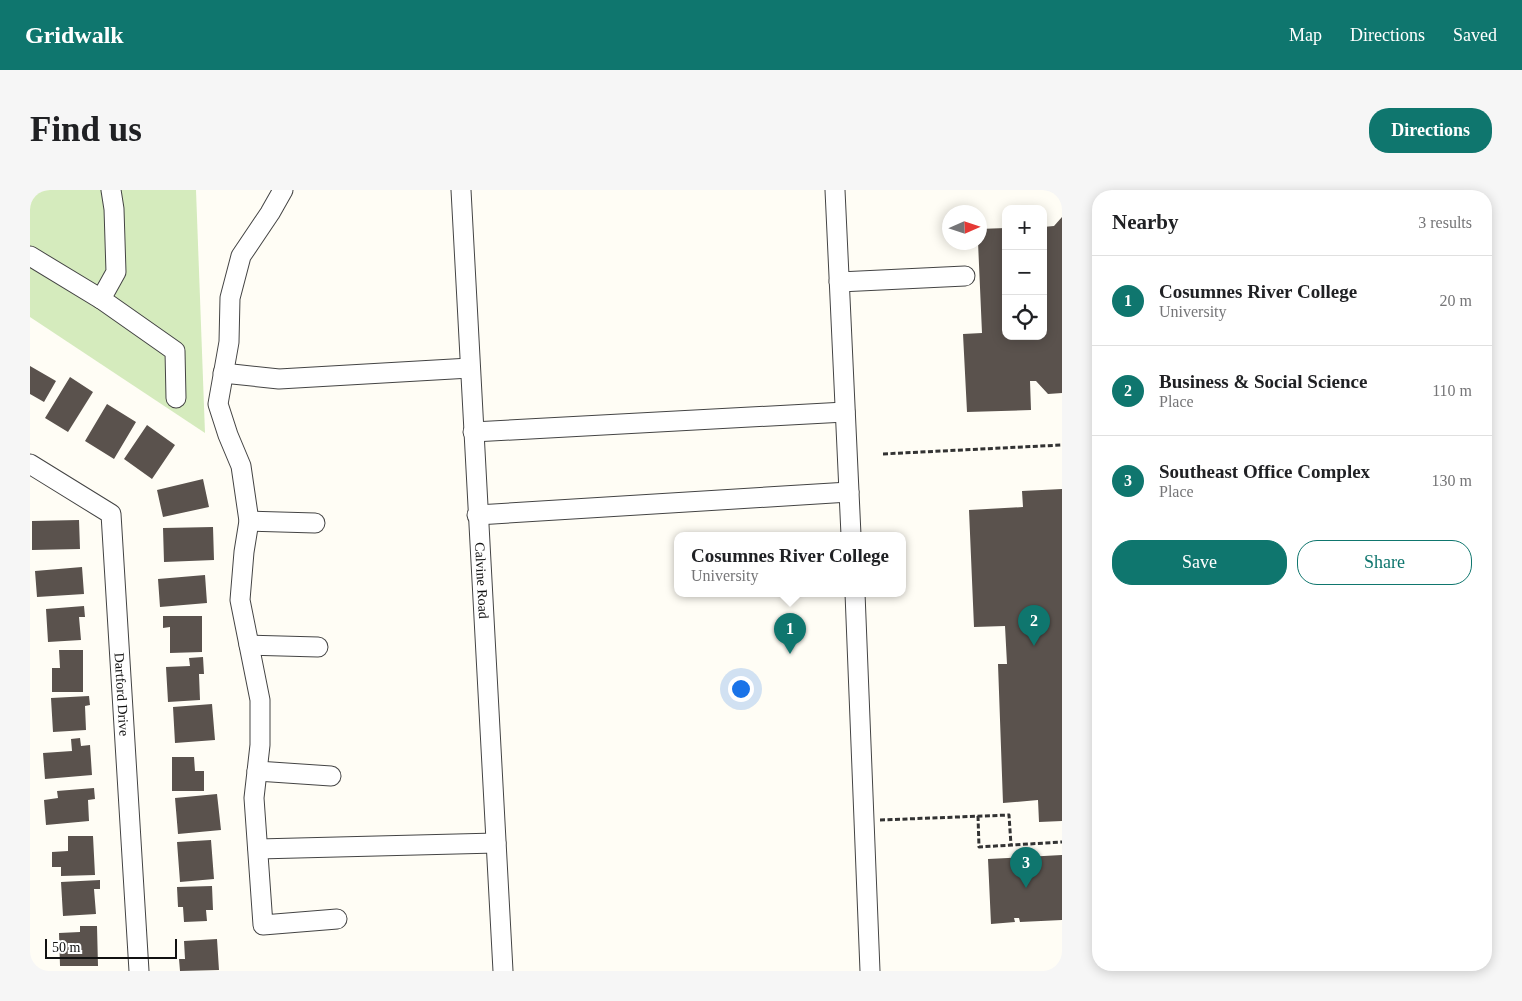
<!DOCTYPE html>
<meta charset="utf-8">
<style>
:root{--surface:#fff;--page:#f6f6f6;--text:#202124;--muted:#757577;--line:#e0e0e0;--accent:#0f766e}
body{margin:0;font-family:Georgia,serif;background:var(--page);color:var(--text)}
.controls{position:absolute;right:15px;top:15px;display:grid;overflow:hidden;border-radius:10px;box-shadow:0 2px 12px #0003}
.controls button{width:45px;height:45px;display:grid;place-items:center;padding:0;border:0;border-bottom:1px solid var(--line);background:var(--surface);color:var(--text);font:25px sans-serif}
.compass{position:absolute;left:912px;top:15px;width:45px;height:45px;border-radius:50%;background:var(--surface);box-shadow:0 2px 12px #0003;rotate:87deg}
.scale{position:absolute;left:15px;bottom:12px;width:132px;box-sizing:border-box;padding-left:5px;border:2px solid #111;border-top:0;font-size:14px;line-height:18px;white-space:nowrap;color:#111;-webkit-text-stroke:4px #fff;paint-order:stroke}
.you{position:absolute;left:710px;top:498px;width:18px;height:18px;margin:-12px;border:4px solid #fff;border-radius:50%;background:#1a73e8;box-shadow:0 0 0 8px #1a73e833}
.badge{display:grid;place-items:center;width:32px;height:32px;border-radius:50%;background:var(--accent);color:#fff;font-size:16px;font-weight:700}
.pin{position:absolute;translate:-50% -41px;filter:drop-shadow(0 1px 2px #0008)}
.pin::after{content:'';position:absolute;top:26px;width:18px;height:15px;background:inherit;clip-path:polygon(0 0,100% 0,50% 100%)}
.popup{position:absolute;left:644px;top:342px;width:232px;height:65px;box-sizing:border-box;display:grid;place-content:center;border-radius:10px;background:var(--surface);filter:drop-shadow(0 1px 4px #0005);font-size:16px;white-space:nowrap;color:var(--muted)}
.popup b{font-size:19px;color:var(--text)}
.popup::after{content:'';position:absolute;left:50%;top:100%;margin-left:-10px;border:10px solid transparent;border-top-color:var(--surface)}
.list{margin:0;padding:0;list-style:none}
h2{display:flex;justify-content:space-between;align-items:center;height:65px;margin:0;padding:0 20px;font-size:21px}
h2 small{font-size:16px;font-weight:400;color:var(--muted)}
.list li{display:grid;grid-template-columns:32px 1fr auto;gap:15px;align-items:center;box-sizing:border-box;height:90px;padding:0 20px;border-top:1px solid var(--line)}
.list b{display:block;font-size:19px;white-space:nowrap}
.list p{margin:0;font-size:16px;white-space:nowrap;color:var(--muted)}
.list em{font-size:16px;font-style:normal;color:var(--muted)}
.actions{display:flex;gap:10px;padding:15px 20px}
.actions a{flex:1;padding:11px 0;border:1px solid var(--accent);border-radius:20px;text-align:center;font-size:18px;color:var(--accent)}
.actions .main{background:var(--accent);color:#fff}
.icon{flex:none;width:28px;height:28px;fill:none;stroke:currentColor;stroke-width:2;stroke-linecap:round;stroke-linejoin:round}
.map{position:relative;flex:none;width:1032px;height:781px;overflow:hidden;border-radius:20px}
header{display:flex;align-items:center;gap:30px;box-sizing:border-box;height:70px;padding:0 25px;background:var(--accent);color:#fff}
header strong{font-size:24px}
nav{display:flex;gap:28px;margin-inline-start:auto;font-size:18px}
.intro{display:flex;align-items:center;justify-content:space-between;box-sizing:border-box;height:120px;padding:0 30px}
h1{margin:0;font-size:35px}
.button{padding:12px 22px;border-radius:20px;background:var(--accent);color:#fff;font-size:18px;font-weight:700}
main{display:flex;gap:30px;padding:0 30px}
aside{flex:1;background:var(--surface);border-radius:20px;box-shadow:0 2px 12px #0003}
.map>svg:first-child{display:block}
</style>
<header>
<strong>Gridwalk</strong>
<nav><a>Map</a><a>Directions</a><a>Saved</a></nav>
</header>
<div class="intro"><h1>Find us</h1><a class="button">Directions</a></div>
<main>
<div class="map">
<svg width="1032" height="781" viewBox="0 0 1032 781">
<rect width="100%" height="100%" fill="#fffdf5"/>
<!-- green -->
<path fill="#d5ebbd" d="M 0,0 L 166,0 L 175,243 L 0,127 Z"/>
<!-- building -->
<path fill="#5a524d" d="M 1032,27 L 1032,203 L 1018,204 L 1006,191 L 1000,191 L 1001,220 L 937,222 L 933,144 L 952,143 L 948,52 L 949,52 L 949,39 L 976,38 L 976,146 L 1013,146 L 1013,37 L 1024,36 Z
M 0,176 L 26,191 L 14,212 L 0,204 Z
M 40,187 L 63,202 L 38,242 L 15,228 Z
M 77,214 L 106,232 L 84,269 L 55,251 Z
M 117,235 L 145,255 L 122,289 L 94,269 Z
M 173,289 L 179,317 L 133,327 L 127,300 Z
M 1032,299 L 1032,631 L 1009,632 L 1008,610 L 973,613 L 968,474 L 977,474 L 975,436 L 944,437 L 939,320 L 993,317 L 992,301 Z
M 49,330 L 50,359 L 2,360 L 2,331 Z
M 183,337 L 184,370 L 134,372 L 133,338 Z
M 52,377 L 54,404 L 7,407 L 5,381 Z
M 175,385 L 177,413 L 130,417 L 128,389 Z
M 54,416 L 55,427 L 49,427 L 51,450 L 18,452 L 16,419 Z
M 133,426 L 172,426 L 172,462 L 140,463 L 140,437 L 133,438 Z
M 29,460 L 53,460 L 53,502 L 22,502 L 22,478 L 30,478 Z
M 173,467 L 174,484 L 169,484 L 170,510 L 138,512 L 136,477 L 160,476 L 159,468 Z
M 59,506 L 60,515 L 55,516 L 56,540 L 23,542 L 21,508 Z
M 182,514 L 185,550 L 145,553 L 143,517 Z
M 50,548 L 51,556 L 60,555 L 62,585 L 15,589 L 13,563 L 42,561 L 41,549 Z
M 142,567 L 164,567 L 165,581 L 174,581 L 174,601 L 142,601 Z
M 64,598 L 65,609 L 58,610 L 59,631 L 16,635 L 14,610 L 28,608 L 27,601 Z
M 187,604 L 191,640 L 148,644 L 145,608 Z
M 38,646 L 63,646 L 65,685 L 31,686 L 31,677 L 22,677 L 22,662 L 38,661 Z
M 181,650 L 184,689 L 150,692 L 147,652 Z
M 1032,665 L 1032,730 L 990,732 L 989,728 L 984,728 L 985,732 L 961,734 L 958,669 Z
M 70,690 L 70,699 L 64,699 L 66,724 L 33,726 L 31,692 Z
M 182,696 L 183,720 L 176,720 L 177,731 L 154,732 L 153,717 L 148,717 L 147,697 Z
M 50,736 L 67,736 L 68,776 L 30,776 L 29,743 L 50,742 Z
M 187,749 L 189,780 L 150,781 L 149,769 L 155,769 L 154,751 Z"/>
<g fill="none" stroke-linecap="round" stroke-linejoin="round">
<!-- minor casing -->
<g stroke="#444" stroke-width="21">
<g id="minor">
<path d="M 81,0 L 84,19 L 86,82 L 71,109 L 145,161 L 146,208"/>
<path d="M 253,0 L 240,23 L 211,66 L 200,108 L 199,152 L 188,214 L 198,245 L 211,276 L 219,331 L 214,362 L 210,410 L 230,510 L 230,555 L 224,608 L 233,735 L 307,729"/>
<path id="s1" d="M 431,0 L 473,781"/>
<path d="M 805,0 L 821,345"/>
<path d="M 0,66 L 71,109"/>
<path d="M 809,92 L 935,86"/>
<path d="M 193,183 L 249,189 L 440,178"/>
<path d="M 443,242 L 815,222"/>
<path id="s2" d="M 0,274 L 81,324 L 109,781"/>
<path d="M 447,325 L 819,302"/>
<path d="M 219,331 L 285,333"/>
<path d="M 825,403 L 840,781"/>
<path d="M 219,455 L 288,457"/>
<path d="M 227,581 L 301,586"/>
<path d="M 228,659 L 466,653"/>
</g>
</g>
<!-- path -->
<path stroke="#333" stroke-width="3" stroke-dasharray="5 2.5" stroke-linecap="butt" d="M 853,264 L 1032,255
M 948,626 L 949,657 L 1032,652
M 850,630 L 979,625 L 981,655"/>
<!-- minor -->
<use href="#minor" stroke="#fff" stroke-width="19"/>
</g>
<g text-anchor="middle" stroke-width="5" stroke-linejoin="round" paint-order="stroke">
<!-- street labels -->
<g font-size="14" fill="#111" stroke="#fff">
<text dy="5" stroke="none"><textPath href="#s1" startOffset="391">Calvine Road</textPath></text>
<text dy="5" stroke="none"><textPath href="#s2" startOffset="276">Dartford Drive</textPath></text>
</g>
</g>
</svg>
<div class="controls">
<button>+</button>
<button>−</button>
<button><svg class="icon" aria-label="locate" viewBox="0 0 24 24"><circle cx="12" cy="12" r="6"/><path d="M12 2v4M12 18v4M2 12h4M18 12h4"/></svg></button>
</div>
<svg class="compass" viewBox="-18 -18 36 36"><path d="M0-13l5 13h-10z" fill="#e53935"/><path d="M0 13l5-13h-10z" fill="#757577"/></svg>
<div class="scale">50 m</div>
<div class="you"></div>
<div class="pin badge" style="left:760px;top:464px">1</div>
<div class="popup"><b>Cosumnes River College</b>University</div>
<div class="pin badge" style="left:1004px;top:456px">2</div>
<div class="pin badge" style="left:996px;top:698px">3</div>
</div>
<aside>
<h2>Nearby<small>3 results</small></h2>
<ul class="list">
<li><span class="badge">1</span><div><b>Cosumnes River College</b><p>University</p></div><em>20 m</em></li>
<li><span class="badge">2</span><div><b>Business &amp; Social Science</b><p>Place</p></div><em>110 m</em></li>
<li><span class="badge">3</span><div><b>Southeast Office Complex</b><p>Place</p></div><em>130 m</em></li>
</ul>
<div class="actions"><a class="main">Save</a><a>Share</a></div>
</aside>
</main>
